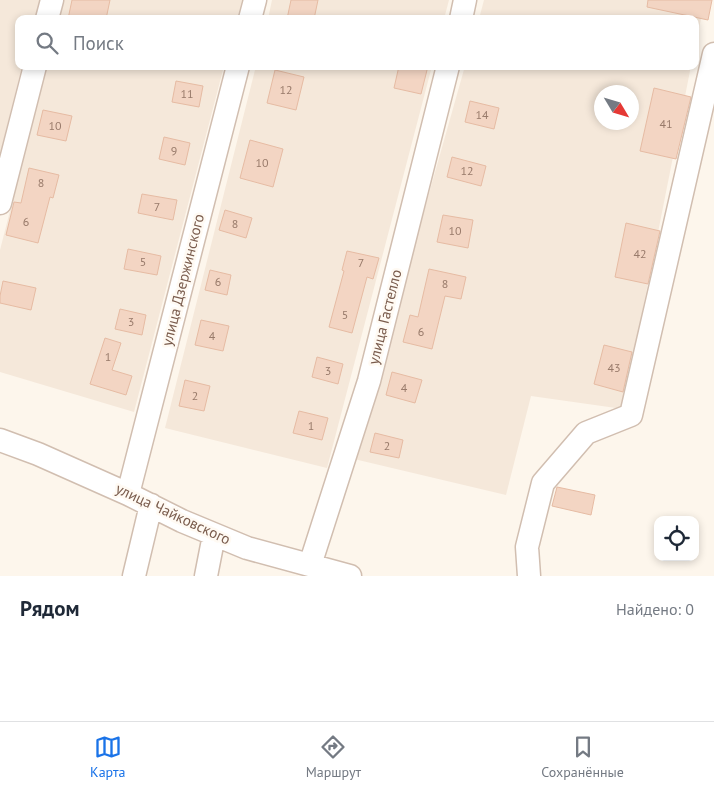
<!DOCTYPE html>
<html lang="ru">
<meta charset="utf-8">
<style>
:root{--surface:#fff;--page:#f6f6f7;--text:#1f2937;--muted:#747a83;--line:#e0e1e3;--accent:#1a73e8}
body{margin:0;font-family:"PT Sans",sans-serif;background:var(--page);color:var(--text)}
.controls{position:absolute;right:15px;bottom:15px;display:grid;overflow:hidden;border-radius:10px;box-shadow:0 2px 8px #0003}
.controls button{width:45px;height:45px;display:grid;place-items:center;padding:0;border:0;border-bottom:1px solid var(--line);background:var(--surface);color:var(--text);font:25px sans-serif}
.compass{position:absolute;left:594px;top:85px;width:45px;height:45px;border-radius:50%;background:var(--surface);box-shadow:0 2px 8px #0003;rotate:128deg}
.list{margin:0;padding:0;list-style:none}
h2{display:flex;justify-content:space-between;align-items:center;height:65px;margin:0;padding:0 20px;font-size:21px}
h2 small{font-size:16px;font-weight:400;color:var(--muted)}
.icon{flex:none;width:28px;height:28px;fill:none;stroke:currentColor;stroke-width:2;stroke-linecap:round;stroke-linejoin:round}
.map{position:relative;flex:none;width:714px;height:576px;overflow:hidden}
.search{position:absolute;background:var(--surface);box-shadow:0 2px 8px #0003;left:15px;right:15px;top:15px;height:55px;display:flex;align-items:center;gap:12px;box-sizing:border-box;padding:0 18px;border-radius:10px;color:var(--muted);font-size:19px}
.sheet{height:145px;background:var(--surface)}
nav{display:flex;justify-content:space-around;align-items:center;box-sizing:border-box;height:70px;border-top:1px solid var(--line);background:var(--surface);font-size:14px;color:var(--muted)}
nav a{display:grid;justify-items:center;gap:2px}
nav .on{color:var(--accent)}
.map>svg:first-child{display:block}
</style>
<div class="map">
<svg width="714" height="576" viewBox="0 0 714 576">
<rect width="100%" height="100%" fill="#fdf6ec"/>
<!-- residential -->
<path fill="#f5e8da" fill-rule="evenodd" d="M 0,0 L 40,0 L 35,19 L 19,19 L 19,66 L 22,66 L 0,154 Z
M 64,0 L 242,0 L 237,19 L 59,19 Z
M 272,0 L 449,0 L 444,19 L 268,19 Z
M 484,0 L 705,0 L 695,47 L 695,19 L 479,19 Z
M 47,66 L 224,66 L 134,412 L 0,372 L 0,250 Z
M 256,66 L 432,66 L 327,468 L 165,428 Z
M 465,66 L 691,66 L 623,409 L 531,396 L 506,495 L 354,459 ZM 602,92 L 632,92 L 632,122 L 602,122 Z"/>
<!-- building -->
<path fill="#f3d5c3" stroke="#e6bba3" d="M 72,0 L 110,0 L 106,19 L 68,19 Z
M 291,0 L 318,0 L 314,19 L 287,19 Z
M 648,0 L 712,0 L 708,20 L 647,7 Z
M 399,66 L 428,66 L 421,94 L 394,88 Z
M 275,70 L 304,77 L 296,110 L 267,103 Z
M 176,81 L 203,86 L 199,107 L 172,102 Z
M 654,88 L 691,97 L 676,159 L 640,151 Z
M 470,101 L 499,108 L 494,129 L 465,122 Z
M 43,110 L 72,116 L 66,141 L 37,135 Z
M 164,137 L 190,143 L 185,165 L 159,159 Z
M 250,140 L 283,149 L 273,187 L 240,178 Z
M 452,157 L 486,166 L 481,186 L 447,177 Z
M 29,168 L 59,175 L 53,198 L 50,197 L 38,243 L 6,235 L 14,202 L 21,203 Z
M 142,194 L 177,200 L 173,220 L 138,213 Z
M 225,210 L 252,218 L 246,238 L 219,230 Z
M 443,215 L 473,220 L 468,248 L 437,242 Z
M 626,223 L 660,231 L 648,284 L 615,277 Z
M 128,249 L 161,256 L 157,275 L 124,269 Z
M 347,251 L 379,258 L 373,279 L 367,277 L 352,333 L 329,327 L 344,271 L 342,270 Z
M 429,269 L 466,277 L 461,299 L 445,296 L 432,349 L 403,342 L 410,315 L 418,317 Z
M 210,270 L 231,275 L 227,295 L 205,290 Z
M 3,281 L 36,288 L 31,310 L 0,303 L 0,296 Z
M 120,309 L 146,315 L 142,335 L 115,329 Z
M 201,320 L 229,326 L 223,351 L 195,345 Z
M 105,338 L 121,343 L 112,370 L 132,376 L 126,395 L 90,384 Z
M 604,345 L 632,352 L 623,392 L 594,384 Z
M 317,357 L 343,364 L 338,384 L 312,377 Z
M 392,372 L 422,380 L 415,403 L 386,395 Z
M 185,380 L 210,386 L 204,411 L 179,406 Z
M 299,411 L 328,418 L 322,440 L 293,433 Z
M 375,433 L 403,440 L 399,458 L 370,452 Z
M 557,487 L 595,495 L 591,515 L 552,506 Z"/>
<g fill="none" stroke-linecap="round" stroke-linejoin="round">
<!-- minor casing -->
<g stroke="#d1beb0" stroke-width="25">
<path id="minor" d="M 47,19 L 52,0
M 250,19 L 255,0
M 461,19 L 465,0
M 0,203 L 35,66
M 0,440 L 38,454 L 128,494 L 182,521 L 247,548 L 350,576
M 128,494 L 238,66
M 310,565 L 369,381 L 448,66
M 134,576 L 151,505
M 206,576 L 214,535
M 529,576 L 527,547 L 543,483 L 586,433 L 631,415 L 714,54"/>
</g>
<!-- minor -->
<use href="#minor" stroke="#fff" stroke-width="22"/>
</g>
<g text-anchor="middle" stroke-width="5" stroke-linejoin="round" paint-order="stroke">
<!-- number labels -->
<g font-size="12" fill="#987a6a">
<text x="286" y="94">12</text>
<text x="187" y="98">11</text>
<text x="482" y="119">14</text>
<text x="666" y="128">41</text>
<text x="55" y="130">10</text>
<text x="174" y="155">9</text>
<text x="262" y="167">10</text>
<text x="467" y="175">12</text>
<text x="41" y="187">8</text>
<text x="157" y="211">7</text>
<text x="26" y="226">6</text>
<text x="235" y="228">8</text>
<text x="455" y="235">10</text>
<text x="640" y="258">42</text>
<text x="143" y="266">5</text>
<text x="361" y="267">7</text>
<text x="218" y="286">6</text>
<text x="445" y="288">8</text>
<text x="345" y="319">5</text>
<text x="131" y="326">3</text>
<text x="421" y="336">6</text>
<text x="212" y="340">4</text>
<text x="108" y="361">1</text>
<text x="614" y="372">43</text>
<text x="328" y="375">3</text>
<text x="404" y="392">4</text>
<text x="195" y="400">2</text>
<text x="311" y="430">1</text>
<text x="387" y="450">2</text>
</g>
<!-- street labels -->
<g font-size="15" fill="#7a5c4d" stroke="#fffaf3">
<text transform="translate(183 280) rotate(-76)" y="5">улица Дзержинского</text>
<text transform="translate(385 317) rotate(-76)" y="5">улица Гастелло</text>
<text transform="translate(173 514) rotate(25)" y="5">улица Чайковского</text>
</g>
</g>
</svg>
<div class="controls">
<button><svg class="icon" aria-label="locate" viewBox="0 0 24 24"><circle cx="12" cy="12" r="6"/><path d="M12 2v4M12 18v4M2 12h4M18 12h4"/></svg></button>
</div>
<svg class="compass" viewBox="-18 -18 36 36"><path d="M0-13l5 13h-10z" fill="#e53935"/><path d="M0 13l5-13h-10z" fill="#747a83"/></svg>
<div class="search"><svg class="icon" aria-label="search" viewBox="0 0 24 24"><circle cx="10" cy="10" r="6"/><path d="M15 15l6 6"/></svg>Поиск</div>
</div>
<section class="sheet">
<h2>Рядом<small>Найдено: 0</small></h2>
<ul class="list">
</ul>
</section>
<nav>
<a class="on"><svg class="icon" aria-label="map" viewBox="0 0 24 24"><path d="M3 6l6-2 6 2 6-2v14l-6 2-6-2-6 2zM9 4v14M15 6v14"/></svg>Карта</a>
<a><svg class="icon" aria-label="directions" viewBox="0 0 24 24"><path d="M12 3l9 9-9 9-9-9zM9 14v-3h6M13 9l2 2-2 2"/></svg>Маршрут</a>
<a><svg class="icon" aria-label="saved" viewBox="0 0 24 24"><path d="M7 4h10v16l-5-4-5 4z"/></svg>Сохранённые</a>
</nav>
